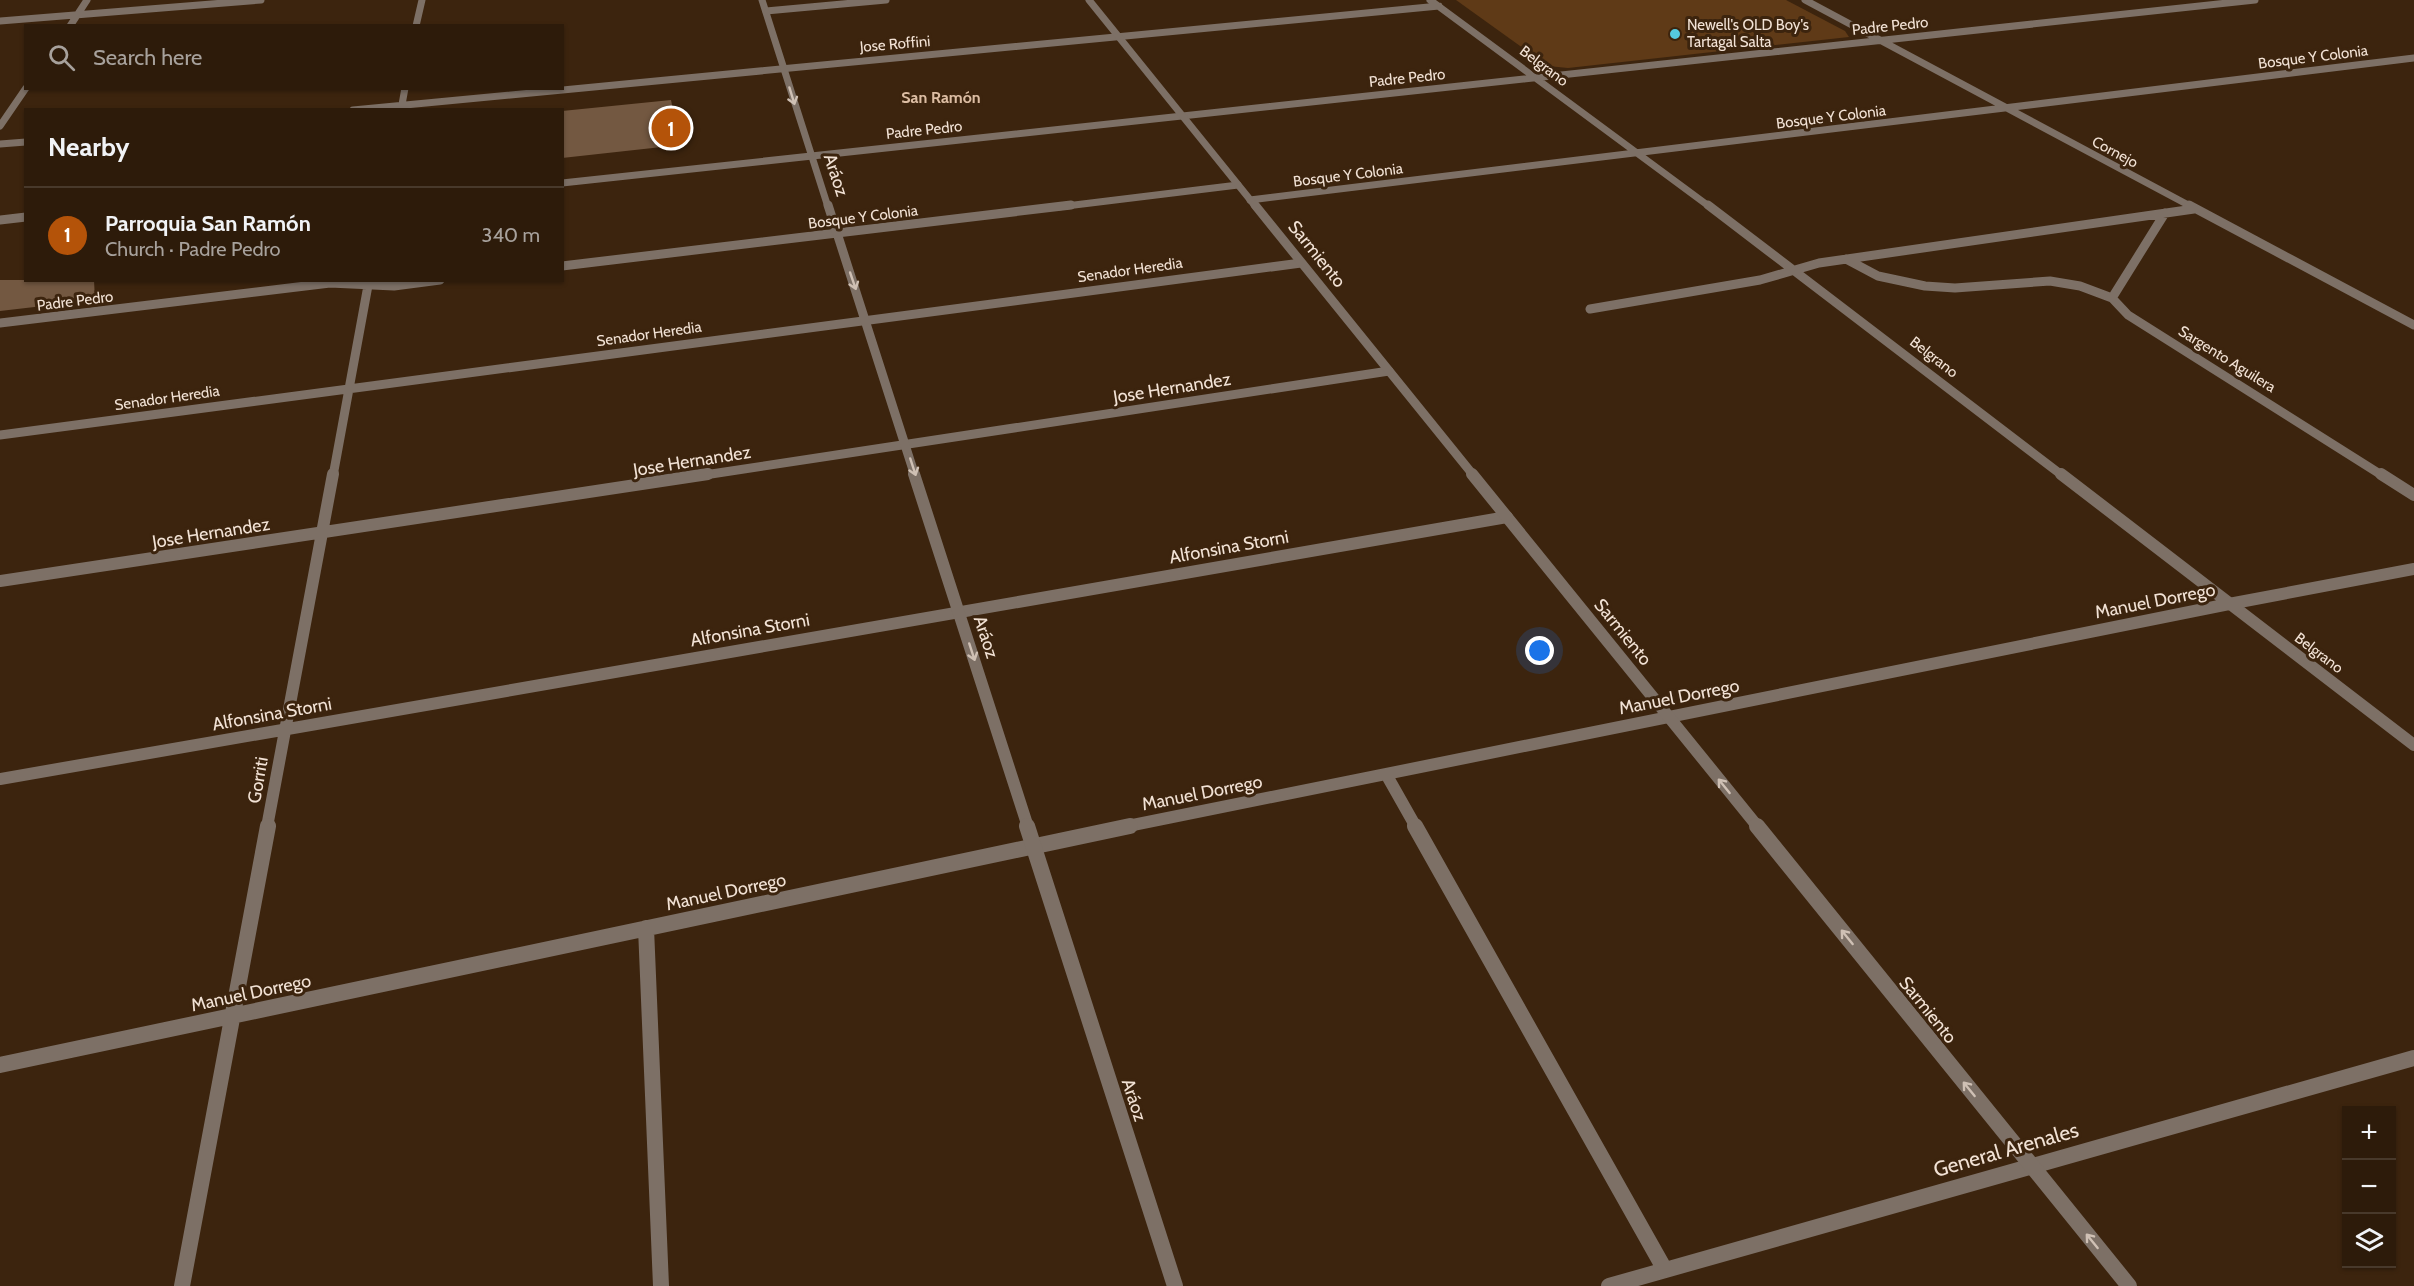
<!DOCTYPE html>
<meta charset="utf-8">
<style>
:root{--surface:#2d1b0a;--page:#352413;--text:#f1f3f6;--muted:#a7a19c;--line:#48392b;--accent:#b45309}
body{margin:0;font-family:Cabin,sans-serif;background:var(--page);color:var(--text)}
.controls{position:absolute;right:18px;bottom:18px;display:grid;overflow:hidden;border-radius:0px;box-shadow:0 2px 4px #0004}
.controls button{width:54px;height:54px;display:grid;place-items:center;padding:0;border:0;border-bottom:2px solid var(--line);background:var(--surface);color:var(--text);font:30px sans-serif}
.you{position:absolute;left:1540px;top:651px;width:21px;height:21px;margin:-15px;border:4px solid #fff;border-radius:50%;background:#1a73e8;box-shadow:0 0 0 9px #1a73e833}
.badge{display:grid;place-items:center;width:39px;height:39px;border-radius:50%;background:var(--accent);color:#fff;font-size:20px;font-weight:700}
.pin{position:absolute;translate:-50% -50%;border:3px solid #fff;box-shadow:0 2px 6px #0006}
.list{margin:0;padding:0;list-style:none}
h2{display:flex;justify-content:space-between;align-items:center;height:78px;margin:0;padding:0 24px;font-size:26px}
h2 small{font-size:20px;font-weight:400;color:var(--muted)}
.list li{display:grid;grid-template-columns:39px 1fr auto;gap:18px;align-items:center;box-sizing:border-box;height:96px;padding:0 24px;border-top:2px solid var(--line)}
.list b{display:block;font-size:22px;white-space:nowrap}
.list p{margin:0;font-size:20px;white-space:nowrap;color:var(--muted)}
.list em{font-size:20px;font-style:normal;color:var(--muted)}
.icon{flex:none;width:33px;height:33px;fill:none;stroke:currentColor;stroke-width:2;stroke-linecap:round;stroke-linejoin:round}
.map{position:relative;flex:none;width:2414px;height:1286px;overflow:hidden}
.search{position:absolute;background:var(--surface);box-shadow:0 2px 4px #0004;left:24px;top:24px;width:540px;height:66px;display:flex;align-items:center;gap:15px;box-sizing:border-box;padding:0 21px;border-radius:0px;color:var(--muted);font-size:22px}
.panel{position:absolute;background:var(--surface);box-shadow:0 2px 4px #0004;left:24px;top:108px;width:540px;height:174px;border-radius:0px}
.map>svg:first-child{display:block}
</style>
<div class="map">
<svg width="2414" height="1286" viewBox="0 0 2414 1286">
<rect width="100%" height="100%" fill="#3c240e"/>
<!-- green -->
<path fill="#5f3a17" d="M 1456,0 L 1786,0 L 1845,31 L 1849,37 L 1568,68 L 1548,66 Z"/>
<!-- building -->
<path fill="#735841" d="M 671,100 L 680,145 L 562,158 L 562,111 Z
M 0,280 L 94,280 L 95,300 L 0,311 Z"/>
<g fill="none" stroke-linecap="round" stroke-linejoin="round">
<!-- minor-far3 -->
<path stroke="#7d7066" stroke-width="7" d="M 1430,0 L 1710,207
M 1805,0 L 2192,207
M 766,11 L 886,0
M 0,21 L 261,0
M 70,26 L 87,0
M 416,26 L 422,0
M 353,110 L 1439,6
M 401,110 L 405,88
M 0,126 L 26,88
M 0,144 L 26,142
M 562,183 L 2255,0
M 1250,200 L 2414,58
M 1058,207 L 1238,185"/>
<!-- minor-far2 -->
<path stroke="#7d7066" stroke-width="9" d="M 1708,205 L 2063,476
M 2189,205 L 2414,325
M 2165,213 L 2112,298 L 2128,315 L 2383,476
M 0,220 L 26,217
M 1846,259 L 1878,276 L 1925,286 L 1955,288 L 2050,281 L 2080,286 L 2112,298
M 562,266 L 1071,205
M 1590,309 L 1760,280 L 1819,263 L 2194,209
M 0,323 L 330,283 L 394,286 L 440,280
M 0,435 L 1301,263
M 333,476 L 369,280
M 698,476 L 1389,371"/>
<!-- minor-far1 -->
<path stroke="#7d7066" stroke-width="12" d="M 2061,474 L 2414,745
M 2381,474 L 2414,495
M 0,581 L 708,474
M 1386,774 L 1416,827
M 0,779 L 1507,517
M 267,827 L 333,474
M 1123,827 L 2229,604 L 2414,569"/>
<!-- minor -->
<path stroke="#7d7066" stroke-width="16" d="M 1415,826 L 1665,1270
M 646,928 L 661,1286
M 0,1065 L 1130,826
M 182,1286 L 268,826
M 1609,1286 L 2414,1058"/>
<!-- tertiary-far3 -->
<path stroke="#7d7066" stroke-width="7" d="M 762,0 L 828,207
M 1089,0 L 1256,207"/>
<!-- tertiary-far2 -->
<path stroke="#7d7066" stroke-width="9" d="M 828,205 L 915,476
M 1255,205 L 1474,476"/>
<!-- tertiary-far1 -->
<path stroke="#7d7066" stroke-width="12" d="M 914,474 L 1028,827
M 1472,474 L 1758,827"/>
<!-- tertiary -->
<path stroke="#7d7066" stroke-width="16" d="M 1027,826 L 1175,1286
M 1757,826 L 2129,1286"/>
</g>
<!-- one-way arrows -->
<defs><path id="oneway-shaft" d="M-6 0H5M1.5-3L5.5 0L1.5 3" fill="none" stroke-width="1.6" stroke-linecap="round" stroke-linejoin="round" transform="scale(1.5)"/></defs>
<g stroke="#cfc0b4">
<use href="#oneway-shaft" transform="translate(792 96) rotate(73)"/>
<use href="#oneway-shaft" transform="translate(853 281) rotate(71)"/>
<use href="#oneway-shaft" transform="translate(913 467) rotate(72)"/>
<use href="#oneway-shaft" transform="translate(972 652) rotate(72)"/>
<use href="#oneway-shaft" transform="translate(1724 786) rotate(-129)"/>
<use href="#oneway-shaft" transform="translate(1847 937) rotate(-129)"/>
<use href="#oneway-shaft" transform="translate(1969 1089) rotate(-129)"/>
<use href="#oneway-shaft" transform="translate(2092 1241) rotate(-129)"/>
</g>
<!-- markers -->
<circle fill="#55cadf" stroke="#3c240e" stroke-width="2" cx="1675" cy="34" r="6"/>
<g text-anchor="middle" stroke-width="6" stroke-linejoin="round" paint-order="stroke">
<!-- far-poi labels -->
<g font-size="15" fill="#f2e2d5" stroke="#3c240e" text-anchor="start">
<text x="1687" y="30">Newell's OLD Boy's<tspan x="1687" dy="17">Tartagal Salta</tspan></text>
</g>
<!-- far-street labels -->
<g font-size="15" fill="#f2e2d5" stroke="#3c240e">
<text transform="translate(1890 26) rotate(-6)" y="5">Padre Pedro</text>
<text transform="translate(895 44) rotate(-5)" y="5">Jose Roffini</text>
<text transform="translate(2313 57) rotate(-7)" y="5">Bosque Y Colonia</text>
<text transform="translate(1544 66) rotate(37)" y="5">Belgrano</text>
<text transform="translate(1407 78) rotate(-6)" y="5">Padre Pedro</text>
<text transform="translate(1831 117) rotate(-7)" y="5">Bosque Y Colonia</text>
<text transform="translate(924 130) rotate(-6)" y="5">Padre Pedro</text>
<text transform="translate(2115 152) rotate(28)" y="5">Cornejo</text>
<text transform="translate(1348 175) rotate(-7)" y="5">Bosque Y Colonia</text>
<text transform="translate(863 217) rotate(-7)" y="5">Bosque Y Colonia</text>
<text transform="translate(1130 270) rotate(-8)" y="5">Senador Heredia</text>
<text transform="translate(75 301) rotate(-7)" y="5">Padre Pedro</text>
<text transform="translate(649 334) rotate(-8)" y="5">Senador Heredia</text>
<text transform="translate(1934 357) rotate(38)" y="5">Belgrano</text>
<text transform="translate(2227 359) rotate(32)" y="5">Sargento Aguilera</text>
<text transform="translate(167 398) rotate(-8)" y="5">Senador Heredia</text>
<text transform="translate(2319 653) rotate(37)" y="5">Belgrano</text>
</g>
<!-- far-neighbourhood labels -->
<g font-size="16" font-weight="bold" fill="#dcbda3" stroke="#3c240e">
<text x="941" y="103">San Ramón</text>
</g>
<!-- street labels -->
<g font-size="18" fill="#f2e2d5" stroke="#3c240e">
<text transform="translate(836 175) rotate(72)" y="6">Aráoz</text>
<text transform="translate(1317 254) rotate(51)" y="6">Sarmiento</text>
<text transform="translate(1172 388) rotate(-9)" y="6">Jose Hernandez</text>
<text transform="translate(692 461) rotate(-9)" y="6">Jose Hernandez</text>
<text transform="translate(211 533) rotate(-9)" y="6">Jose Hernandez</text>
<text transform="translate(1229 547) rotate(-10)" y="6">Alfonsina Storni</text>
<text transform="translate(2155 601) rotate(-11)" y="6">Manuel Dorrego</text>
<text transform="translate(750 630) rotate(-10)" y="6">Alfonsina Storni</text>
<text transform="translate(1623 632) rotate(51)" y="6">Sarmiento</text>
<text transform="translate(986 637) rotate(72)" y="6">Aráoz</text>
<text transform="translate(1679 697) rotate(-11)" y="6">Manuel Dorrego</text>
<text transform="translate(272 714) rotate(-10)" y="6">Alfonsina Storni</text>
<text transform="translate(258 780) rotate(-80)" y="6">Gorriti</text>
<text transform="translate(1202 793) rotate(-11)" y="6">Manuel Dorrego</text>
<text transform="translate(726 892) rotate(-12)" y="6">Manuel Dorrego</text>
<text transform="translate(251 993) rotate(-12)" y="6">Manuel Dorrego</text>
<text transform="translate(1928 1010) rotate(51)" y="6">Sarmiento</text>
<text transform="translate(1134 1100) rotate(72)" y="6">Aráoz</text>
</g>
<!-- near-street labels -->
<g font-size="21" fill="#f2e2d5" stroke="#3c240e">
<text transform="translate(2006 1150) rotate(-16)" y="7">General Arenales</text>
</g>
</g>
</svg>
<div class="controls">
<button>+</button>
<button>−</button>
<button><svg class="icon" aria-label="layers" viewBox="0 0 24 24"><path d="M12 4l9 5-9 5-9-5zM3 14l9 5 9-5"/></svg></button>
</div>
<div class="you"></div>
<div class="pin badge" style="left:671px;top:128px">1</div>
<div class="search"><svg class="icon" aria-label="search" viewBox="0 0 24 24"><circle cx="10" cy="10" r="6"/><path d="M15 15l6 6"/></svg>Search here</div>
<section class="panel">
<h2>Nearby<small></small></h2>
<ul class="list">
<li><span class="badge">1</span><div><b>Parroquia San Ramón</b><p>Church · Padre Pedro</p></div><em>340 m</em></li>
</ul>
</section>
</div>
